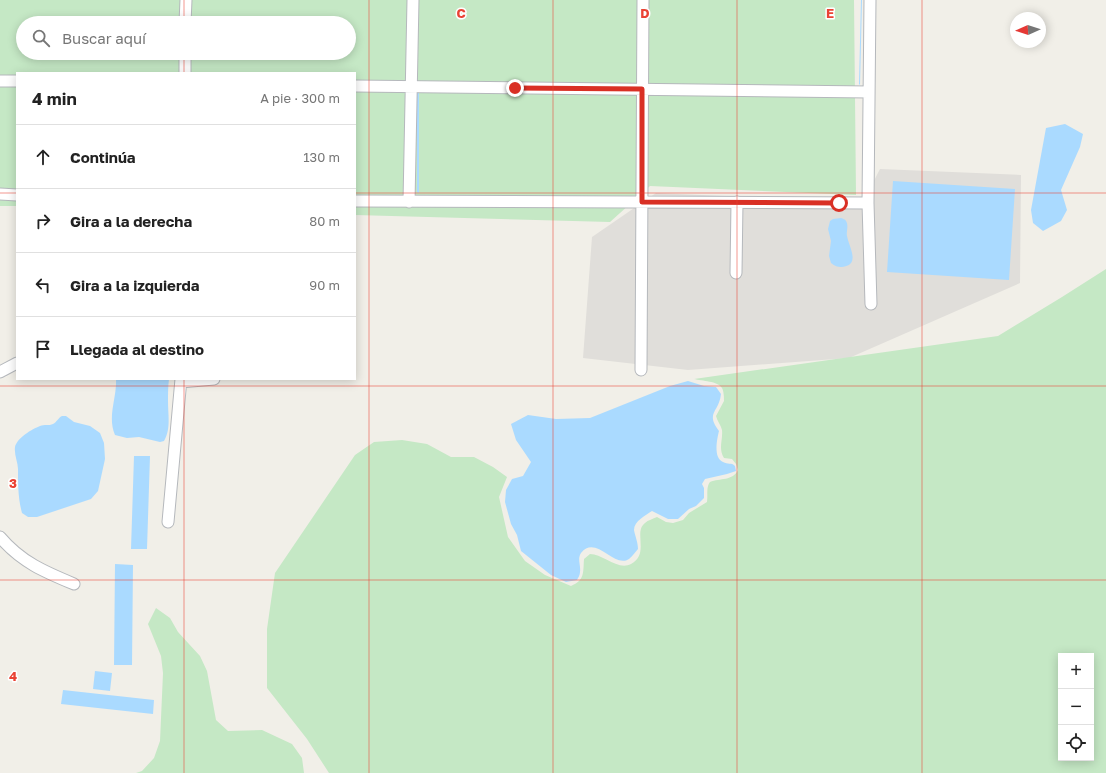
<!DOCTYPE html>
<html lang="es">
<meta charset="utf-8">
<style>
:root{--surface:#fff;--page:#f6f6f6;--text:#222;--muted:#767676;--line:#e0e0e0}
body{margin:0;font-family:"Golos Text",sans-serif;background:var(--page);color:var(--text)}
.controls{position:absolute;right:12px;bottom:12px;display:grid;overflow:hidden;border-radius:0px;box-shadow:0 2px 10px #0003}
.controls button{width:36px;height:36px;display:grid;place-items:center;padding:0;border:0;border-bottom:1px solid var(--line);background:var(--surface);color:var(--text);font:20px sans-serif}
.compass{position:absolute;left:1010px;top:12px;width:36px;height:36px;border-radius:50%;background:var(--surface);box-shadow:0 2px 10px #0003;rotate:267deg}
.stop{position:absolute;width:12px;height:12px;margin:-9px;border:3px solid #d93025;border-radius:50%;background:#fff}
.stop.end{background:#d93025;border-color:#fff;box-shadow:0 1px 4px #0008}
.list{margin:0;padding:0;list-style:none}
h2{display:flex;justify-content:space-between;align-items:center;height:52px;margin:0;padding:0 16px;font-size:17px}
h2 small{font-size:13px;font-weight:400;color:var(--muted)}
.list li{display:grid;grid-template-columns:26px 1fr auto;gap:12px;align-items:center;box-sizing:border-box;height:64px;padding:0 16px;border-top:1px solid var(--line)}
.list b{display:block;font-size:15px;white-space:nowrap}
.list em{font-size:13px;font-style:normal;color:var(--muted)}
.icon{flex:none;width:22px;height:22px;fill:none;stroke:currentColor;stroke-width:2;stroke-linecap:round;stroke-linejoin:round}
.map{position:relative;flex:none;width:1106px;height:773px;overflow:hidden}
.search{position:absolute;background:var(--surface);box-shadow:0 2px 10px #0003;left:16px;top:16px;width:340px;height:44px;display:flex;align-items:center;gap:10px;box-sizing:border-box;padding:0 14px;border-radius:22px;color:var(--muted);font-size:15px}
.panel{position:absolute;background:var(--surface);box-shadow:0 2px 10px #0003;left:16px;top:72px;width:340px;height:308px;border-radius:0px}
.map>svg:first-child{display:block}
</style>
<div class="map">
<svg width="1106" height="773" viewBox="0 0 1106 773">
<rect width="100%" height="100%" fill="#f1efe8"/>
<!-- industrial -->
<path fill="#e0deda" d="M 880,169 L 1021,175 L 1020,283 L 849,358 L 688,370 L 583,358 L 592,237 L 656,193 L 863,202 Z"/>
<!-- green -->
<path fill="#c5e8c5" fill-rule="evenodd" d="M 0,0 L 854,0 L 856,195 L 650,186 L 610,222 L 355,215 L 355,73 L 17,73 L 17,206 L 0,206 ZM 23,23 L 349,23 L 349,53 L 23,53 Z
M 1106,269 L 1106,773 L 329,773 L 307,739 L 267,688 L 267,629 L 275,573 L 355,455 L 374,442 L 402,440 L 427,444 L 451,457 L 474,457 L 493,467 L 507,477 L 499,497 L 508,537 L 525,561 L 545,575 L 571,586 C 585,580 583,573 584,559 L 590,554 C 603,554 618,571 631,564 C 650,554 633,532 645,523 C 648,520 653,519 657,517 L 666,522 L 673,523 L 683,520 L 689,513 L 707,502 C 708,495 706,487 710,482 C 720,478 733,481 738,470 L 736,464 L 732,459 L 724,458 C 718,448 723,441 722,430 C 721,425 717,421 716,416 L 724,401 C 724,398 724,392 722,388 C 718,381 702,381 694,379 L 998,336 L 1062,297 ZM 1061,656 L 1091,656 L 1091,758 L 1061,758 Z
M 156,608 L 170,618 L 178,632 L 200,656 L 207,671 L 216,720 L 228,731 L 262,730 L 292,744 L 302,758 L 304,773 L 136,773 L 142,771 L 154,758 L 160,741 L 163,673 L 161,656 L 148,624 Z"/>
<!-- water -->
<path fill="#aadaff" d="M 861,0 L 862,0 L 860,85 L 859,84 Z
M 417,93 L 419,93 L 419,193 L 417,192 Z
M 1065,124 L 1083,134 L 1080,147 L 1061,190 L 1067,210 L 1061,221 L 1043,231 L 1033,223 L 1031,210 L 1046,128 Z
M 893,181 L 1015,189 L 1009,280 L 887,272 Z
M 841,218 C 843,219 845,219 846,221 C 849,225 846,232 847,236 C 849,247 861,265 842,267 C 837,267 835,266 831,263 L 829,256 L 831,241 L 828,229 L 830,221 L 833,219 Z
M 116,379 L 169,379 C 168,386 168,394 168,401 C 168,415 171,429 164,441 L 160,442 L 139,437 L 127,438 L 115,435 C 107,417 117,398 116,379 Z
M 688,381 L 704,386 L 716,387 L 721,394 C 719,413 705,412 719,431 C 717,439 713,458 723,462 C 728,465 731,462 735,466 L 736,471 L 727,474 L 705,479 L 702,484 L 704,488 L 704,498 L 696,506 L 689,509 L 678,519 L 668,519 L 652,511 C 646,515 634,521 634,530 C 635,536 638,542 638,549 C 635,552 633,556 629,559 C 614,569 596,534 581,553 C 577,559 581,565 580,572 C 580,575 578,578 577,580 L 566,582 L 551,575 L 521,551 L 517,535 L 511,524 L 505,502 L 506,490 L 512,479 L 523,476 L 531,462 L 516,440 L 511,424 L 528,415 L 556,419 L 590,418 L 670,386 Z
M 62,416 L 66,416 L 74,422 L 90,426 L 100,433 L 104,443 L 105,459 L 98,491 L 91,499 L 37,517 L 28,517 L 22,513 C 18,498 18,484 18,469 C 18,462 14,455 15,447 C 17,438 32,429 40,426 C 44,424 49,426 53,424 C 57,422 58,418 62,416 Z
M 134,456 L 150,456 L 147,549 L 131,549 Z
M 115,564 L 133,565 L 132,665 L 114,665 Z
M 95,671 L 112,673 L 110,691 L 93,689 Z
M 63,690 L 154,700 L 153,714 L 61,704 Z"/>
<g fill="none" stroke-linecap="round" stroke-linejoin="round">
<!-- minor casing -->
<g stroke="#b5b8bc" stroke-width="13">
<path id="minor" d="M 870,0 L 868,203 L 871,304
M 185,23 L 186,0
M 185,73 L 185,53
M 0,81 L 17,81
M 355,86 L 869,92
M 0,194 L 17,195
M 355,201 L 868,203
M 409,202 L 413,0
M 736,273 L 737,202
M 641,370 L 643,0
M 0,372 L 17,363
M 181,382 L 214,379
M 168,522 L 181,379
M 0,537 C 21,562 45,572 74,584"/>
</g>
<!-- minor -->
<use href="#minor" stroke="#fff" stroke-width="11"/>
</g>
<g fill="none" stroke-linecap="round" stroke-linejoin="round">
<!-- route -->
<path stroke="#d93025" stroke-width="5" d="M 515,88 L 642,89 L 642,202 L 839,203"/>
</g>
<!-- grid -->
<path fill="none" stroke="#ea4335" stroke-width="1" stroke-opacity="0.55" d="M 184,0 L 184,23M 369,0 L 369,773M 553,0 L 553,773M 737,0 L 737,773M 922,0 L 922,773M 184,53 L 184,73M 0,193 L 17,193M 355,193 L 1106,193M 184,379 L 184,773M 0,386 L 1106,386M 0,580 L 1106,580"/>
<g font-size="13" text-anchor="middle" font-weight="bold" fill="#ea4335" stroke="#fff" stroke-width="3" stroke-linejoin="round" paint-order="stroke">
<text x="461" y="18">C</text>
<text x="645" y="18">D</text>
<text x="830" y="18">E</text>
<text x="13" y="488">3</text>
<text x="13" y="681">4</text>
</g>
</svg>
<div class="controls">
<button>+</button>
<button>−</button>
<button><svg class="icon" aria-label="locate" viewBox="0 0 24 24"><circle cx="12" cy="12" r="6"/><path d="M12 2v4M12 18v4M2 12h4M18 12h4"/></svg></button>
</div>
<svg class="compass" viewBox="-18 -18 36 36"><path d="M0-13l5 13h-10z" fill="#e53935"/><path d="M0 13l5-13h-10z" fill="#767676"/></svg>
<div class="stop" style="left:839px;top:203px"></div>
<div class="stop end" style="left:515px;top:88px"></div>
<div class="search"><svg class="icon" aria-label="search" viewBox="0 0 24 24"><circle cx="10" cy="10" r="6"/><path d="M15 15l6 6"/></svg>Buscar aquí</div>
<section class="panel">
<h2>4 min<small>A pie · 300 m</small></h2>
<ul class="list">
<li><svg class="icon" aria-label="ahead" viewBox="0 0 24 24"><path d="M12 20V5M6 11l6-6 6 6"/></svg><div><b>Continúa</b></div><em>130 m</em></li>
<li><svg class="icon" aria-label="right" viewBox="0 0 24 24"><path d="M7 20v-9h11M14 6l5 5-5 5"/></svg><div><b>Gira a la derecha</b></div><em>80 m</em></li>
<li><svg class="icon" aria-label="left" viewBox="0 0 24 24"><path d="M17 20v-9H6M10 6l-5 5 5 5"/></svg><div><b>Gira a la izquierda</b></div><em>90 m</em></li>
<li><svg class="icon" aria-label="arrive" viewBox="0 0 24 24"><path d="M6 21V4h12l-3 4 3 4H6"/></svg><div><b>Llegada al destino</b></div></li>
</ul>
</section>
</div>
